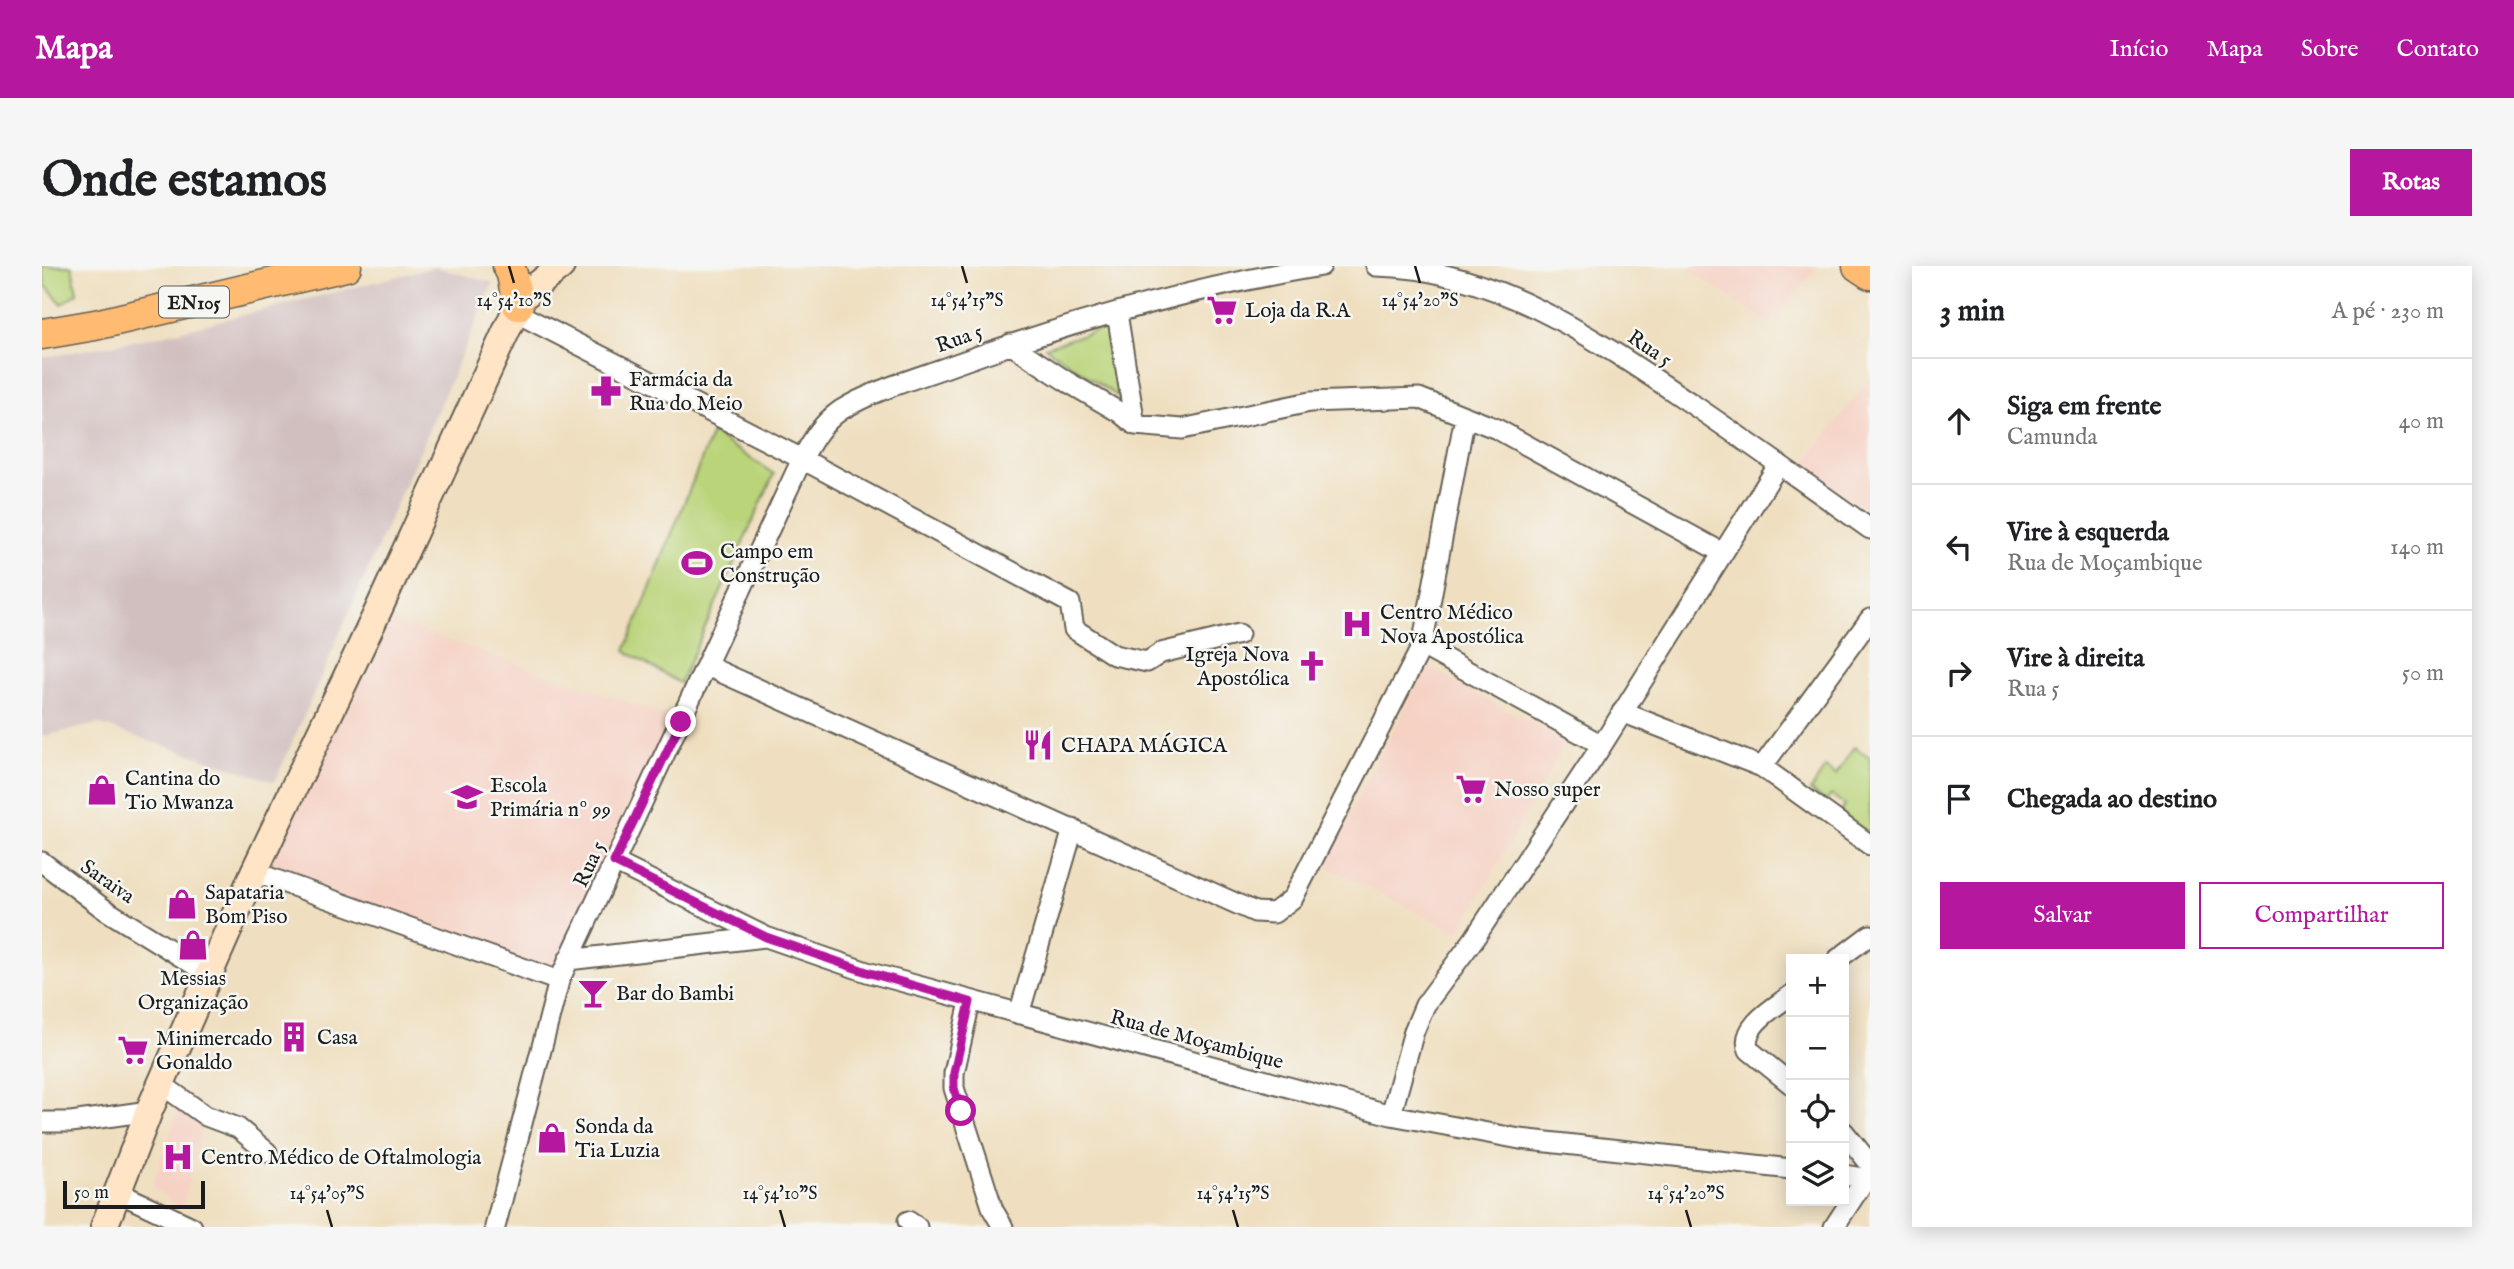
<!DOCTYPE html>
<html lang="pt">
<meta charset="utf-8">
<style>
:root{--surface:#fff;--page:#f6f6f6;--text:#202124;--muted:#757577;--line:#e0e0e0;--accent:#b5179e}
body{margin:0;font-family:"IM FELL English",serif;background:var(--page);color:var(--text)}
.controls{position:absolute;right:21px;bottom:21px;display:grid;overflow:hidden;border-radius:0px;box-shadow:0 4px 18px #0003}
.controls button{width:63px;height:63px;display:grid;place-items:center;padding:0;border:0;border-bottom:2px solid var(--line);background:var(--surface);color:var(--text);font:35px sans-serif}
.scale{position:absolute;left:21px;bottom:18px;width:142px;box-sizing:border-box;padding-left:7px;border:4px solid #1c1c1c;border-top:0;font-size:19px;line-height:24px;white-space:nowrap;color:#1c1c1c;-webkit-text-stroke:5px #f6f6f2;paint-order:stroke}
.stop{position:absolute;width:21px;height:21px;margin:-16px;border:5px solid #b5179e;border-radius:50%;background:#fff}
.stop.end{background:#b5179e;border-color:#fff;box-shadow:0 2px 7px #0008}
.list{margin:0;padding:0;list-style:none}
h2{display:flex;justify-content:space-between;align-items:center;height:91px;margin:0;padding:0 28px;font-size:30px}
h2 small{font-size:23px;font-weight:400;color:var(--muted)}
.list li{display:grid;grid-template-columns:46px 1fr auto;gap:21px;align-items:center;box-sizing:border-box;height:126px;padding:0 28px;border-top:2px solid var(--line)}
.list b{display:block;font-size:26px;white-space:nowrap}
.list p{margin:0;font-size:23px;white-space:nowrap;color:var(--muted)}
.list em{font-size:23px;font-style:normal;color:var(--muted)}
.actions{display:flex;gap:14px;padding:21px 28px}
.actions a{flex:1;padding:16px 0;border:2px solid var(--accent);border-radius:0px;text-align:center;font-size:24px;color:var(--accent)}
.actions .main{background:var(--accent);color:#fff}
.icon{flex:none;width:38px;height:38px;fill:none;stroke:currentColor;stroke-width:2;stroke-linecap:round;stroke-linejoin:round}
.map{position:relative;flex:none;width:1828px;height:961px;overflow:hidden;border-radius:0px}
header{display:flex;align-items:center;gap:42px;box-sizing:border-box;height:98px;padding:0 35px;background:var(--accent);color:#fff}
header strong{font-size:33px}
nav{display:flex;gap:38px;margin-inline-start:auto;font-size:24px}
.intro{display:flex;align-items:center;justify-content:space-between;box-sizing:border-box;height:168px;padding:0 42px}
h1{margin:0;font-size:49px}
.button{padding:18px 32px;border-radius:0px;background:var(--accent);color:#fff;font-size:24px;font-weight:700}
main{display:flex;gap:42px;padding:0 42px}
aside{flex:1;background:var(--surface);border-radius:0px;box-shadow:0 4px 18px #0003}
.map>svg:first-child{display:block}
</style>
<header>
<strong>Mapa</strong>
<nav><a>Início</a><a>Mapa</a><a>Sobre</a><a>Contato</a></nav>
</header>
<div class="intro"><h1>Onde estamos</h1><a class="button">Rotas</a></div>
<main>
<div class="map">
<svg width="1828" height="961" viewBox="0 0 1828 961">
<rect width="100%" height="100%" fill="#f6f6f2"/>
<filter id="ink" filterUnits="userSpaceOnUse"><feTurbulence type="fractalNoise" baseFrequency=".0143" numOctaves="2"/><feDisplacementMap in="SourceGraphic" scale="14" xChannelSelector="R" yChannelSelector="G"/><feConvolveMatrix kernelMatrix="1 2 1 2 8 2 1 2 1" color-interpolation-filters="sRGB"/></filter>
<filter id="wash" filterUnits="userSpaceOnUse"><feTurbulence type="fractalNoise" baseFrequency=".00686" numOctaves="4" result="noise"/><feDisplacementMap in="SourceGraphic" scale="28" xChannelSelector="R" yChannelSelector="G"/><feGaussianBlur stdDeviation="1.57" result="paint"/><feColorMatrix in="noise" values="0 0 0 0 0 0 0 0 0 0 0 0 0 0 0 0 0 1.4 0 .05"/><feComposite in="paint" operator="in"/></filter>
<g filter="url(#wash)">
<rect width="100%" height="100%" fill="#efdfc0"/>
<!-- built -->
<path fill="#f6d2c5" d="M 1651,0 L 1769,0 L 1774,3 L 1729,58 L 1648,5 Z
M 1828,112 L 1828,246 L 1762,198 Z
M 334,349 L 639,455 L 517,715 L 212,606 Z
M 1384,400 L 1524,476 L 1417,667 L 1281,599 Z
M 137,840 L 160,860 L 140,943 L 110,921 Z"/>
<!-- industrial -->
<path fill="#d1bfbf" d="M 393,1 L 451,17 L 233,516 L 56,458 L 0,470 L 0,92 L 117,70 Z"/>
<!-- green -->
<path fill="#bad47a" stroke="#6b784b" stroke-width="2" d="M 0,0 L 30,0 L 35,27 L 20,38 L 3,19 Z
M 1067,60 L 1084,136 L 1003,81 Z
M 670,167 L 732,208 L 638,417 L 583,385 Z
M 1812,481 L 1828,491 L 1828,568 L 1798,547 L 1803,539 L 1789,529 L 1784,536 L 1768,525 L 1783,502 L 1794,509 Z"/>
</g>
<g filter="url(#ink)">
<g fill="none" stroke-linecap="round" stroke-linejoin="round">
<!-- street casing -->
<g stroke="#666055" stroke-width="23">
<path id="street" d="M 1334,0 C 1453,2 1555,74 1650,138 C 1710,179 1769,221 1828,263
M 473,46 L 760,193 L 1028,337 L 1032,363 L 1072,389 L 1105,396 L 1119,387 L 1197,368
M 1075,47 L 1093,159
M 968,78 L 1024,115 L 1077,146 L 1093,159 L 1140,163 L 1268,136 L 1377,132 L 1455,163 L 1681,287
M 1380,380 L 1560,479
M 665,400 L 1213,646 L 1232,647 L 1251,632 L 1380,380 L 1423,150
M 1580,446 L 1720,501 L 1828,579
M 1720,501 L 1828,353
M 0,596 L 62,643 L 167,708
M 572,596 L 724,671 L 825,706 L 1349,849 L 1478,873 L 1749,903
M 212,606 L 517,715
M 1796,693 L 1828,669
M 526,694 L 723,671
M 1749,729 C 1733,741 1697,761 1707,784 L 1749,818
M 928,736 L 912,807 L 912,822 L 951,944 L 961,961
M 977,748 L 1031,563
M 119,818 L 164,850 L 196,862 L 225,886
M 1349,849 L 1372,765 L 1383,739 L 1432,673 L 1560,479 L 1737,198
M 0,856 L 29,856 L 107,845
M 1802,866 L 1828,898
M 1802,909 L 1828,913
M 75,926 L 150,961
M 866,955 L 875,961
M 453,961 L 517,715 L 760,193 C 771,173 780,157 799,144 C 832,124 872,113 908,100 C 1026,57 1155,21 1279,0
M 1792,961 L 1824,912"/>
</g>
<!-- secondary casing -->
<g stroke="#666055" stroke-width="30">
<path id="secondary" d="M 479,32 L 519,0
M 62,961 L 107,845 L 212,606 L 334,349 L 473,46 L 479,32 L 480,20"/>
</g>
<!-- primary casing -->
<g stroke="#666055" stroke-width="33">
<path id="primary" d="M 466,0 L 470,8 L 476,39
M 1816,0 L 1828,8
M 0,68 L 53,59 L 304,0"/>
</g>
<!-- street -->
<use href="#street" stroke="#fff" stroke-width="19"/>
<!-- secondary -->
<use href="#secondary" stroke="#ffe4c6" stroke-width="26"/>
<!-- primary -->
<use href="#primary" stroke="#febb71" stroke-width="30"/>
</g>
</g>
<g fill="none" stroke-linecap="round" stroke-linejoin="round" filter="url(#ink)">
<!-- route -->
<path stroke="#b5179e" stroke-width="9" d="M 639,456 L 572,596 L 724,671 L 825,706 L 928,736 L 912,807 L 912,822 L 919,845"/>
</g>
<!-- ticks -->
<path fill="none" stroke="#1c1c1c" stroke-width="2.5" d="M 467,0 L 472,17M 920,0 L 925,17M 1373,0 L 1378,17M 285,944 L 290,961M 738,944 L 743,961M 1191,944 L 1196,961M 1644,944 L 1649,961"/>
<!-- icons -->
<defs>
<g id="supermarket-bare" transform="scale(2.415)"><path d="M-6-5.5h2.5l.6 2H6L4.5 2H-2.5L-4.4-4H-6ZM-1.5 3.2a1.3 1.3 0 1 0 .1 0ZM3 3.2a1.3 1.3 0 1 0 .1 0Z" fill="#b5179e" stroke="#f6f6f2" stroke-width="2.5" paint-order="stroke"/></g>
<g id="pharmacy-bare" transform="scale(2.415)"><path d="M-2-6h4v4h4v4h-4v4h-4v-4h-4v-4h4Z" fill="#b5179e" stroke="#f6f6f2" stroke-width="2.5" paint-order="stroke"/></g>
<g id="stadium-bare" transform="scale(2.415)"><path d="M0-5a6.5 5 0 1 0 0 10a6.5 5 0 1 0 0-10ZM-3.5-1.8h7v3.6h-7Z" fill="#b5179e" stroke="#f6f6f2" stroke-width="2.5" paint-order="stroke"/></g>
<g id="hospital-bare" transform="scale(2.415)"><path d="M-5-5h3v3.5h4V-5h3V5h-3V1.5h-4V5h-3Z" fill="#b5179e" stroke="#f6f6f2" stroke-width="2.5" paint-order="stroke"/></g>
<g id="church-bare" transform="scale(2.415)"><path d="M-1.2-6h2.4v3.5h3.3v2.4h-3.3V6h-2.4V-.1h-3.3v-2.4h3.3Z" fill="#b5179e" stroke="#f6f6f2" stroke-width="2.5" paint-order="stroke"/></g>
<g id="restaurant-bare" transform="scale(2.415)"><path d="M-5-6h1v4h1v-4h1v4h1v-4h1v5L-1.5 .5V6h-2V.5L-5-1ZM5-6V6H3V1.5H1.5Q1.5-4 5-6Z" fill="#b5179e" stroke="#f6f6f2" stroke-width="2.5" paint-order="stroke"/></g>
<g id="shop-bare" transform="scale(2.415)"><path d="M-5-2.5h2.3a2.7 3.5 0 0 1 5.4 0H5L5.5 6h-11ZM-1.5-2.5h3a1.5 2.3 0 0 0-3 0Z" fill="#b5179e" stroke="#f6f6f2" stroke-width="2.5" paint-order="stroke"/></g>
<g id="school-bare" transform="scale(2.415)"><path d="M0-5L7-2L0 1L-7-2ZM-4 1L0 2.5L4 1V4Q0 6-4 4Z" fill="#b5179e" stroke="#f6f6f2" stroke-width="2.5" paint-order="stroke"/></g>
<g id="bar-bare" transform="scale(2.415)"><path d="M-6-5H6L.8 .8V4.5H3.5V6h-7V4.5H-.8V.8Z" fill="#b5179e" stroke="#f6f6f2" stroke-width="2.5" paint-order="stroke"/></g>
<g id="building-bare" transform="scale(2.415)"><path d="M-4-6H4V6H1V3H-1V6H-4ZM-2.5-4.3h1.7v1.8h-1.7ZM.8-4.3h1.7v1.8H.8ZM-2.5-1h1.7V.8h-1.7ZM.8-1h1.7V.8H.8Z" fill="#b5179e" stroke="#f6f6f2" stroke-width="2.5" paint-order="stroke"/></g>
</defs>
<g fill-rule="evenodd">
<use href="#supermarket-bare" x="1180" y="44"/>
<use href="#pharmacy-bare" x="564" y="125"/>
<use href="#stadium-bare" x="655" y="297"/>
<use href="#hospital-bare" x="1315" y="358"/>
<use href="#church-bare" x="1270" y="400"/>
<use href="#restaurant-bare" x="996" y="479"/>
<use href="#supermarket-bare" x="1429" y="523"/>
<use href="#shop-bare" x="60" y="524"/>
<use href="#school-bare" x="425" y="531"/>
<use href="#shop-bare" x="140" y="638"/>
<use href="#shop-bare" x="151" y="679"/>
<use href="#bar-bare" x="551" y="727"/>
<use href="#building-bare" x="252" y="771"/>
<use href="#supermarket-bare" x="91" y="784"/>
<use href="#shop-bare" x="510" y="872"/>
<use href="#hospital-bare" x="136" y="891"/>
</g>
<g text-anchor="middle" stroke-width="5" stroke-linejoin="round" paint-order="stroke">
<!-- shield labels -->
<rect fill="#f6f6f2" stroke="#5d5d5c" stroke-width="2" x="117" y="20.5" width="70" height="31" rx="5"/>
<g font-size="19" font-weight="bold" fill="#1c1c1c">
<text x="152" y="43">EN105</text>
</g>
<!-- poi labels -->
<g font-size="21" fill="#1c1c1c" stroke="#f6f6f2" text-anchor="start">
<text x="1203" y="51">Loja da R.A</text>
<text x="587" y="120">Farmácia da<tspan x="587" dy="24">Rua do Meio</tspan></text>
<text x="678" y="292">Campo em<tspan x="678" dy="24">Construção</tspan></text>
<text x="1338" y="353">Centro Médico<tspan x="1338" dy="24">Nova Apostólica</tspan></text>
<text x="1247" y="395" text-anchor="end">Igreja Nova<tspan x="1247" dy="24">Apostólica</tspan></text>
<text x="1019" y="486">CHAPA MÁGICA</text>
<text x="83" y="519">Cantina do<tspan x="83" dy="24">Tio Mwanza</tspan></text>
<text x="448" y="526">Escola<tspan x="448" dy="24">Primária nº 99</tspan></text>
<text x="1452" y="530">Nosso super</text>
<text x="163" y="633">Sapataria<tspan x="163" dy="24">Bom Piso</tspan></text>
<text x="151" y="719" text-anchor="middle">Messias<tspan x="151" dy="24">Organização</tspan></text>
<text x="574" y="734">Bar do Bambi</text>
<text x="275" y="778">Casa</text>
<text x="114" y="779">Minimercado<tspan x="114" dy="24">Gonaldo</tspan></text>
<text x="533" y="867">Sonda da<tspan x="533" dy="24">Tia Luzia</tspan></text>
<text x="159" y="898">Centro Médico de Oftalmologia</text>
</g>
<!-- street labels -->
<g font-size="21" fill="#1c1c1c" stroke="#f6f6f2">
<text transform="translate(917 72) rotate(-20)" y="7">Rua 5</text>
<text transform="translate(1608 82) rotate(34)" y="7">Rua 5</text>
<text transform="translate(547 598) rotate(-65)" y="7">Rua 5</text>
<text transform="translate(66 615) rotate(35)" y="7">Saraiva</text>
<text transform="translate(1155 773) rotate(15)" y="7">Rua de Moçambique</text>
</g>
</g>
<g font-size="18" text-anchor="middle" fill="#1c1c1c" stroke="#f6f6f2" stroke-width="5" stroke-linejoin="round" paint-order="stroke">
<text x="472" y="40">14°54'10"S</text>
<text x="925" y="40">14°54'15"S</text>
<text x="1378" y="40">14°54'20"S</text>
<text x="285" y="933">14°54'05"S</text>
<text x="738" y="933">14°54'10"S</text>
<text x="1191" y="933">14°54'15"S</text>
<text x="1644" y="933">14°54'20"S</text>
</g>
</svg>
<div class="controls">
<button>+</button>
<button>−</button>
<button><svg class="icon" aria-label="locate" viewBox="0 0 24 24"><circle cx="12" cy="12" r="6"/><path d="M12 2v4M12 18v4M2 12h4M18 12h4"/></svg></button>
<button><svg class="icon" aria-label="layers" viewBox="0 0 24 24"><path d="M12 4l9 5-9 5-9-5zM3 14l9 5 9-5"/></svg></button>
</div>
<div class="scale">50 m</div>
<div class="stop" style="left:919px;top:845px"></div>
<div class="stop end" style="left:639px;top:456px"></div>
</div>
<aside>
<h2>3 min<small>A pé · 230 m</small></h2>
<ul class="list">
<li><svg class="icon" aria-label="ahead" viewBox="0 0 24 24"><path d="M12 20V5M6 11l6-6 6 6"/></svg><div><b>Siga em frente</b><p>Camunda</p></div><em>40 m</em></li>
<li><svg class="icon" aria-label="left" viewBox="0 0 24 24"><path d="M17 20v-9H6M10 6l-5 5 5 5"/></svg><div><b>Vire à esquerda</b><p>Rua de Moçambique</p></div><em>140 m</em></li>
<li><svg class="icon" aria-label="right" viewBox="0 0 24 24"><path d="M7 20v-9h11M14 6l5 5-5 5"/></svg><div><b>Vire à direita</b><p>Rua 5</p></div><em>50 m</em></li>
<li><svg class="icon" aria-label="arrive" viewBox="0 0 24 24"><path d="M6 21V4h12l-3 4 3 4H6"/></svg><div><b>Chegada ao destino</b></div></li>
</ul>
<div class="actions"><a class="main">Salvar</a><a>Compartilhar</a></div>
</aside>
</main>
